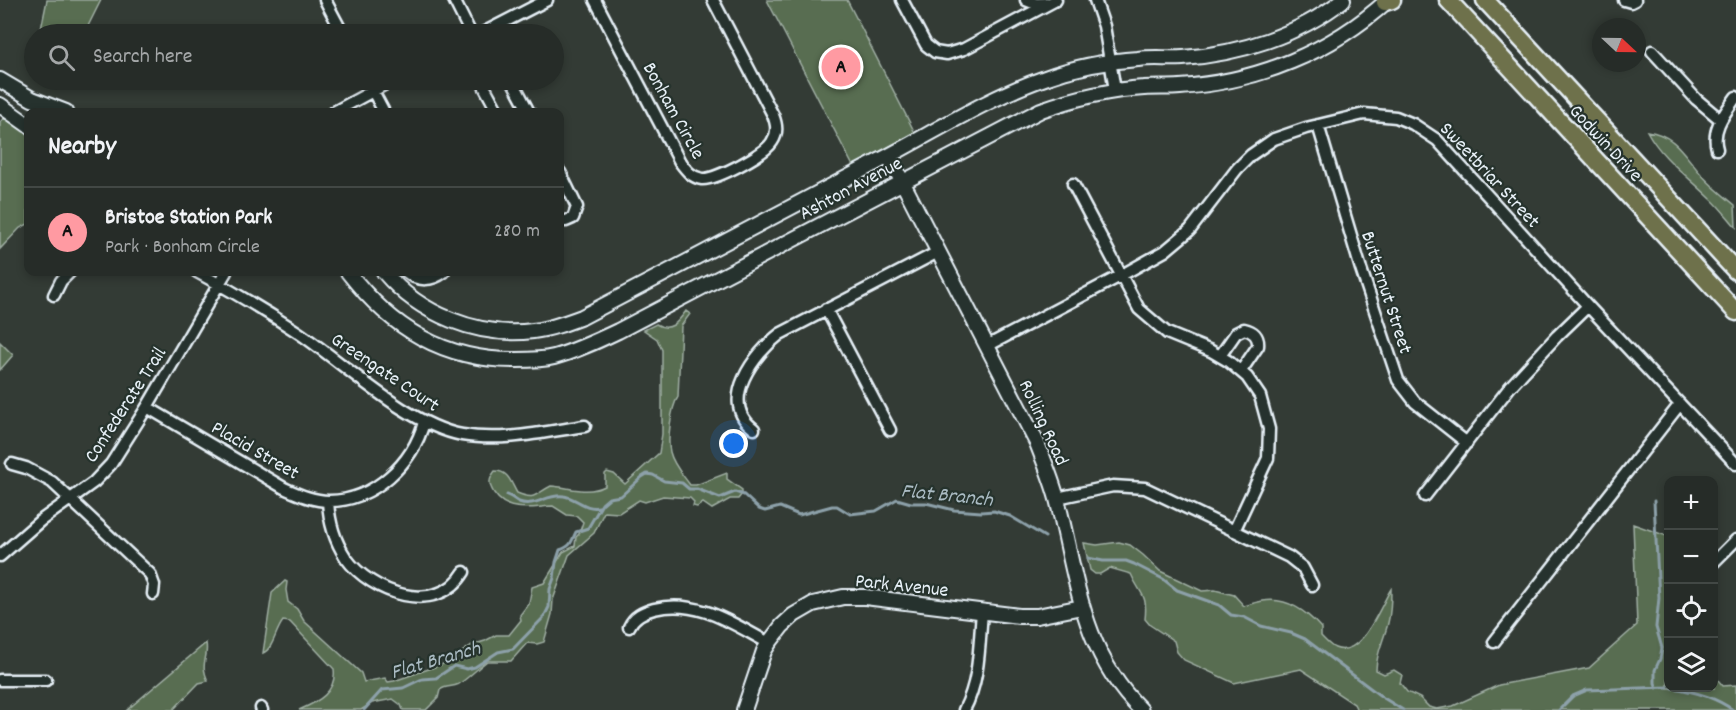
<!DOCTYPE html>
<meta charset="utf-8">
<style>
:root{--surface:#262c28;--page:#323834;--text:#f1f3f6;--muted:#a4a7a8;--line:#424845;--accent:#ff9aa2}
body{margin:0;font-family:Dekko,sans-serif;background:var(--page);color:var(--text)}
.controls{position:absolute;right:18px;bottom:18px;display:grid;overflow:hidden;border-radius:12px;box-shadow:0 3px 9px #0003}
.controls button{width:54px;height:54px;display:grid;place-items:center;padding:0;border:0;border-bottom:2px solid var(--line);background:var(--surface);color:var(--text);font:30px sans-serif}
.compass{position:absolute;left:1592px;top:18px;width:54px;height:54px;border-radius:50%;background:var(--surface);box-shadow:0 3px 9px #0003;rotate:112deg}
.you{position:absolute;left:734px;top:444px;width:21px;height:21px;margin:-15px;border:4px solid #fff;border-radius:50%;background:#1a73e8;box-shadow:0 0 0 9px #1a73e833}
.badge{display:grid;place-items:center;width:39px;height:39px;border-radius:50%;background:var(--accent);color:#111;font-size:20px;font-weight:700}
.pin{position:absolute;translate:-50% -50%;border:3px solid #fff;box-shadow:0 2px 6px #0006}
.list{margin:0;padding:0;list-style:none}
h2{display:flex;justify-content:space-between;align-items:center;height:78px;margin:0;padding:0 24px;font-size:26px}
h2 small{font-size:20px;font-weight:400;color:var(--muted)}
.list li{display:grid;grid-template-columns:39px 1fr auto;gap:18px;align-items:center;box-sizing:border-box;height:90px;padding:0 24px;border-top:2px solid var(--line)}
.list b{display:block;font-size:22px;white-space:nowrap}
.list p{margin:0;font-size:20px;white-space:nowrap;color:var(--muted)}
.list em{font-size:20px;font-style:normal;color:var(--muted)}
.icon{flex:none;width:33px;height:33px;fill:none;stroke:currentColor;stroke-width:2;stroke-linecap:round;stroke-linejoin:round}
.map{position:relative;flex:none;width:1736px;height:710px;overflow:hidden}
.search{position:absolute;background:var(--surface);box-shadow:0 3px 9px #0003;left:24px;top:24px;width:540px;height:66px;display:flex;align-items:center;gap:15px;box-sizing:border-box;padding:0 21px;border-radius:33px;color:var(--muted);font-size:22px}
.panel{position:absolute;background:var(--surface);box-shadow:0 3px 9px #0003;left:24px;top:108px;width:540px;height:168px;border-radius:12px}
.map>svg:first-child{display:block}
</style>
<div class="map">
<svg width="1736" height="710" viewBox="0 0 1736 710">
<rect width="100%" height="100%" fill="#333b35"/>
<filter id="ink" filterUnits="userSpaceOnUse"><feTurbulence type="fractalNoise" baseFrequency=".0167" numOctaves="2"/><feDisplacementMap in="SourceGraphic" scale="12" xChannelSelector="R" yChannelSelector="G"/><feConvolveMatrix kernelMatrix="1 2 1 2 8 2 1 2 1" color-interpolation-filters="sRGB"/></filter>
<g filter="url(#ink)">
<!-- green -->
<path fill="#586d51" stroke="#a0afa4" stroke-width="1.5" d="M 47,0 L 101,0 L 84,34 L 40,34 Z
M 767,0 L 847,0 L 915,133 L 853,166 Z
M 4,118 L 28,133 L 28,224 L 20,228 L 0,249 L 0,122 Z
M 1647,131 C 1675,135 1683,153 1700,173 C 1710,185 1723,195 1735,205 L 1736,227 C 1728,218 1720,207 1711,199 C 1688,176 1662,159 1647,131 Z
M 686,311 L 690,314 L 681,326 L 678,397 C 671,407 667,440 670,452 C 673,465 683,475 690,485 L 696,485 L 727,473 L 727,479 L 742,490 L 742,494 L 738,499 L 730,499 L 712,509 L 703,503 L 697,507 L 693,506 L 694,502 L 690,498 L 663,496 L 645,502 L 639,500 L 619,513 L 604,512 L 594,533 L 569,555 L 553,600 L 552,614 L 544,642 L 537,644 L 527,643 L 511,661 L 487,661 C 478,668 468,678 459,684 C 452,688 446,685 440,690 L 438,698 L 426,710 L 403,710 L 401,705 L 393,699 L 372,703 L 361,710 L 299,710 C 318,702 337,692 334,669 L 290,622 L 283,621 C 275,631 274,648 263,653 L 272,593 L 285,581 L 287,582 L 286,590 L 288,602 L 297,609 L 304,621 L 361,673 L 364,682 L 385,678 L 388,682 L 394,681 L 446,663 L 472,645 L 485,641 L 496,635 L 509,635 L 521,620 L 520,615 L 529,603 L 532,587 L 544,583 L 563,552 L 575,546 L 576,537 L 579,534 L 583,522 L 577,516 L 567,515 L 553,506 C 532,507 508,514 494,493 C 488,484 489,479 495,471 C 509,471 511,483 517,493 C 536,501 535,494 551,486 C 570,487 587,495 605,486 L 605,474 L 607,472 L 614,474 L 625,484 L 659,453 L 662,434 L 662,350 L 657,339 L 644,330 L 656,324 C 670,333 678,322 686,311 Z
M 0,342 L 13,355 L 0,370 Z
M 1633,524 L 1667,536 L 1668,688 L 1714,688 L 1714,675 L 1723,686 L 1736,685 L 1736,710 L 1357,710 L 1354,704 L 1301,669 L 1234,683 L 1184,660 L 1177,652 L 1174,641 L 1150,625 L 1145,619 C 1148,593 1140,595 1131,574 L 1110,568 L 1100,574 L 1095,574 L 1090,570 L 1084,543 L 1097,545 L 1119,542 L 1130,545 L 1143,555 L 1160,571 L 1202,591 L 1215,590 L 1234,595 L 1244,606 C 1251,604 1257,602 1263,601 C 1286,597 1306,611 1321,628 L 1321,636 C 1325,640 1330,646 1335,648 C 1362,659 1380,606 1391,589 C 1391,601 1391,612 1388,623 C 1384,640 1376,653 1376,670 L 1384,674 L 1394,670 L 1402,675 L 1400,683 L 1407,692 L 1420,698 L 1429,707 L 1437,709 L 1453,706 L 1499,685 L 1589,668 L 1637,625 Z
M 206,643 C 209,660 199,661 208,681 L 199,683 L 173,710 L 127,710 Z"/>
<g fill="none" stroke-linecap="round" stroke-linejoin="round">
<!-- stream -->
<path stroke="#8da1aa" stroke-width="3" d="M 507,495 C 511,496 515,500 519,502 C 535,508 548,493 564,496 C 577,498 585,510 599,507
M 1654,501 L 1659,598 L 1656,627 L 1662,648 L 1660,659 L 1655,670 L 1655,683 L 1657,688
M 1088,558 L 1103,561 L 1126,561 L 1134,564 L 1163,579 L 1177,590 L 1219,605 L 1231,615 L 1244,617 L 1261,626 L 1291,633 L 1305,639 L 1382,697 L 1403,710
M 1672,688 C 1693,691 1715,697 1733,710
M 364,710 L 382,690 L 403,688 L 422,679 L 436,678 L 454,666 L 467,669 L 475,667 L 498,652 L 513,649 L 544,617 L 549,607 L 550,589 L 554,578 L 556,562 L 560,550 C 572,545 570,544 576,532 L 588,528 L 602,504 L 609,498 L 621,496 L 642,477 L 647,474 L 653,475 L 664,481 L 682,483 L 689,489 L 697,489 L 720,498 L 735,492 L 744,495 L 759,509 L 765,511 L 780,507 L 799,515 L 832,506 L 837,506 L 850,514 L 876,511 L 897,499 L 911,503 L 926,503 L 954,510 L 981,512 L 994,511 L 1010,516 L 1045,537
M 1559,710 L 1573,696 L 1587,690 L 1668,687"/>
<!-- minor casing -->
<g stroke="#e8f1f8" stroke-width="15">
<path id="minor" d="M 325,0 L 343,34
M 454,0 L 471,34
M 595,0 L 680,162 C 686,170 691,177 702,179 C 716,180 765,154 772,142 C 778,133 777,125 773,115 L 713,0
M 902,0 L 926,45 L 935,52 L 947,54 L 964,49 L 1056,0
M 1026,0 L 1036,4 L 1047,3
M 1095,0 L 1104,26 L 1115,90
M 1624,0 L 1631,2 L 1635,0
M 481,34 L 547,0
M 1652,51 L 1696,99 L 1721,120
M 367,80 L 384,112
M 484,80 L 485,88 L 498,112
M 512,80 L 529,112
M 334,112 L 393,80
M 1318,125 L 1361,269 L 1398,380 L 1415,402 L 1467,443
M 1717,149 C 1711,129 1725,113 1736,97
M 560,172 L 577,207 L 573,218 L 566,221 L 560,221
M 1073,184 L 1139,309 L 1167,333 L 1211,351 L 1228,361 L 1247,377 L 1260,396 L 1269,429 L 1268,458 L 1234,531
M 197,272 C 230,290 264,310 296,331 C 343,362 407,425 462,435 C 502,442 545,432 585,426
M 406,272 C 418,282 432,281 444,272
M 54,295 L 61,281 L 70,272
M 826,309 L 890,430
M 987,346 L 1120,276 L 1165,251 L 1190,230 L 1237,169 L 1251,155 L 1274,139 L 1306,128 L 1364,114 L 1396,117 L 1413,124 L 1437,140 L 1588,306 L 1736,464
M 1220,356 L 1236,333 L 1244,329 C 1253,331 1259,336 1258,346 L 1241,371
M 147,407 L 284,488 C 298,494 313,501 329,501 C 374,501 413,463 424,422
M 754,429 C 717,402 755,353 780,334 L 938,252
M 12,464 L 26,468 L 52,482 L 150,574 L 154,585 L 153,594
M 1425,496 L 1510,387 L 1557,336 L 1588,306
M 1057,498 L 1113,486 L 1145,488 L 1289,557 L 1303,568 L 1312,585
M 328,501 C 329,521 334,540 346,558 C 371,593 437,617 464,572
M 0,556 L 40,521 L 94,482 L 111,464 L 147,407 L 226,272
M 1714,562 L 1736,540
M 629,627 C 634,616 643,612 654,609 C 697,598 733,624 769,643
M 1494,642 L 1680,404
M 0,680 L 46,680
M 261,708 L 262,710
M 964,710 C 980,680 979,645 982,612"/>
</g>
<!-- tertiary casing -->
<g stroke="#e8f1f8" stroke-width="18">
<path id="tertiary" d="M 0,80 L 32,99 L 66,112
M 0,105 L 28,125
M 889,156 L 1037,443 C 1044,461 1052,480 1057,499 C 1077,577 1081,651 1141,710
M 348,272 C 391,328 444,361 517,360 C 529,360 542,360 554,357 C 576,351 597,341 618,331 L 1041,110 C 1075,98 1108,90 1144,88 C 1156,87 1168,88 1180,87 C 1258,82 1331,52 1388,0
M 384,272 C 419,314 478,338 533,331 C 550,329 566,323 582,317 C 681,265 780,213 879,161 C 933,133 987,98 1045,78 C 1075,67 1107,61 1138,59 C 1153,57 1168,59 1183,58 C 1239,54 1299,35 1343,0
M 744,710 L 764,651 L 769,643 L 782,626 L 794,615 L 813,604 L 843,597 L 865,597 L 1019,616 L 1037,616 L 1082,607"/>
</g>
<!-- primary casing -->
<g stroke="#e8f1f8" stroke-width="21">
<path id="primary" d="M 1448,0 L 1736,312
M 1485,0 L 1736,271
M 1385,2 L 1392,0"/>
</g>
<!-- minor -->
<use href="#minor" stroke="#26332d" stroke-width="10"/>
<!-- tertiary -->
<use href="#tertiary" stroke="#26332d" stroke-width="14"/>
<!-- primary -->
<use href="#primary" stroke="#6e714b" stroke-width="16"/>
</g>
</g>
<g text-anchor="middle" stroke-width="4.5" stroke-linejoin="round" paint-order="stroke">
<!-- street labels -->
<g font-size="20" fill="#e8f1f8" stroke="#26332d">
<text transform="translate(675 110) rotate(61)" y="7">Bonham Circle</text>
<text transform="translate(1607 142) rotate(47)" y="7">Godwin Drive</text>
<text transform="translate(1491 174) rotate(47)" y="7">Sweetbriar Street</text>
<text transform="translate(850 187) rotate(-28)" y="7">Ashton Avenue</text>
<text transform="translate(1388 292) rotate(72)" y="7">Butternut Street</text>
<text transform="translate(386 371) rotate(34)" y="7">Greengate Court</text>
<text transform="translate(124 404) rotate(-57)" y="7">Confederate Trail</text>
<text transform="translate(1045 422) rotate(65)" y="7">Rolling Road</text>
<text transform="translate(256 449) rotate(30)" y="7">Placid Street</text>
<text transform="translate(902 584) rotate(6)" y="7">Park Avenue</text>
</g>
<!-- water labels -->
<g font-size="21" font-style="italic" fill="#abbcc4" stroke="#26332d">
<text transform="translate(947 494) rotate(6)" y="7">Flat Branch</text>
<text transform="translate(435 659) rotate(-16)" y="7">Flat Branch</text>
</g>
</g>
</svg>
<div class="controls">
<button>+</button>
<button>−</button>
<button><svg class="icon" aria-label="locate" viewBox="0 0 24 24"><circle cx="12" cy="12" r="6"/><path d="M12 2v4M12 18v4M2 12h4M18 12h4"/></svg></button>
<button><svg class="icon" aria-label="layers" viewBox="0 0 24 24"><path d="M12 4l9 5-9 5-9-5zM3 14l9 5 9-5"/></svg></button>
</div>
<svg class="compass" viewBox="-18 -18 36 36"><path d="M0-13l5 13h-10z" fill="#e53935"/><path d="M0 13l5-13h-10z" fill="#a4a7a8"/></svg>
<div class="you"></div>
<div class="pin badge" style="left:841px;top:67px">A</div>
<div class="search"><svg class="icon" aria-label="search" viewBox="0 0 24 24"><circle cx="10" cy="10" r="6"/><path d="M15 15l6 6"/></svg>Search here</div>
<section class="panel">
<h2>Nearby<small></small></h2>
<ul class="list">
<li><span class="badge">A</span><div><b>Bristoe Station Park</b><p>Park · Bonham Circle</p></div><em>280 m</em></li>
</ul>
</section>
</div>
